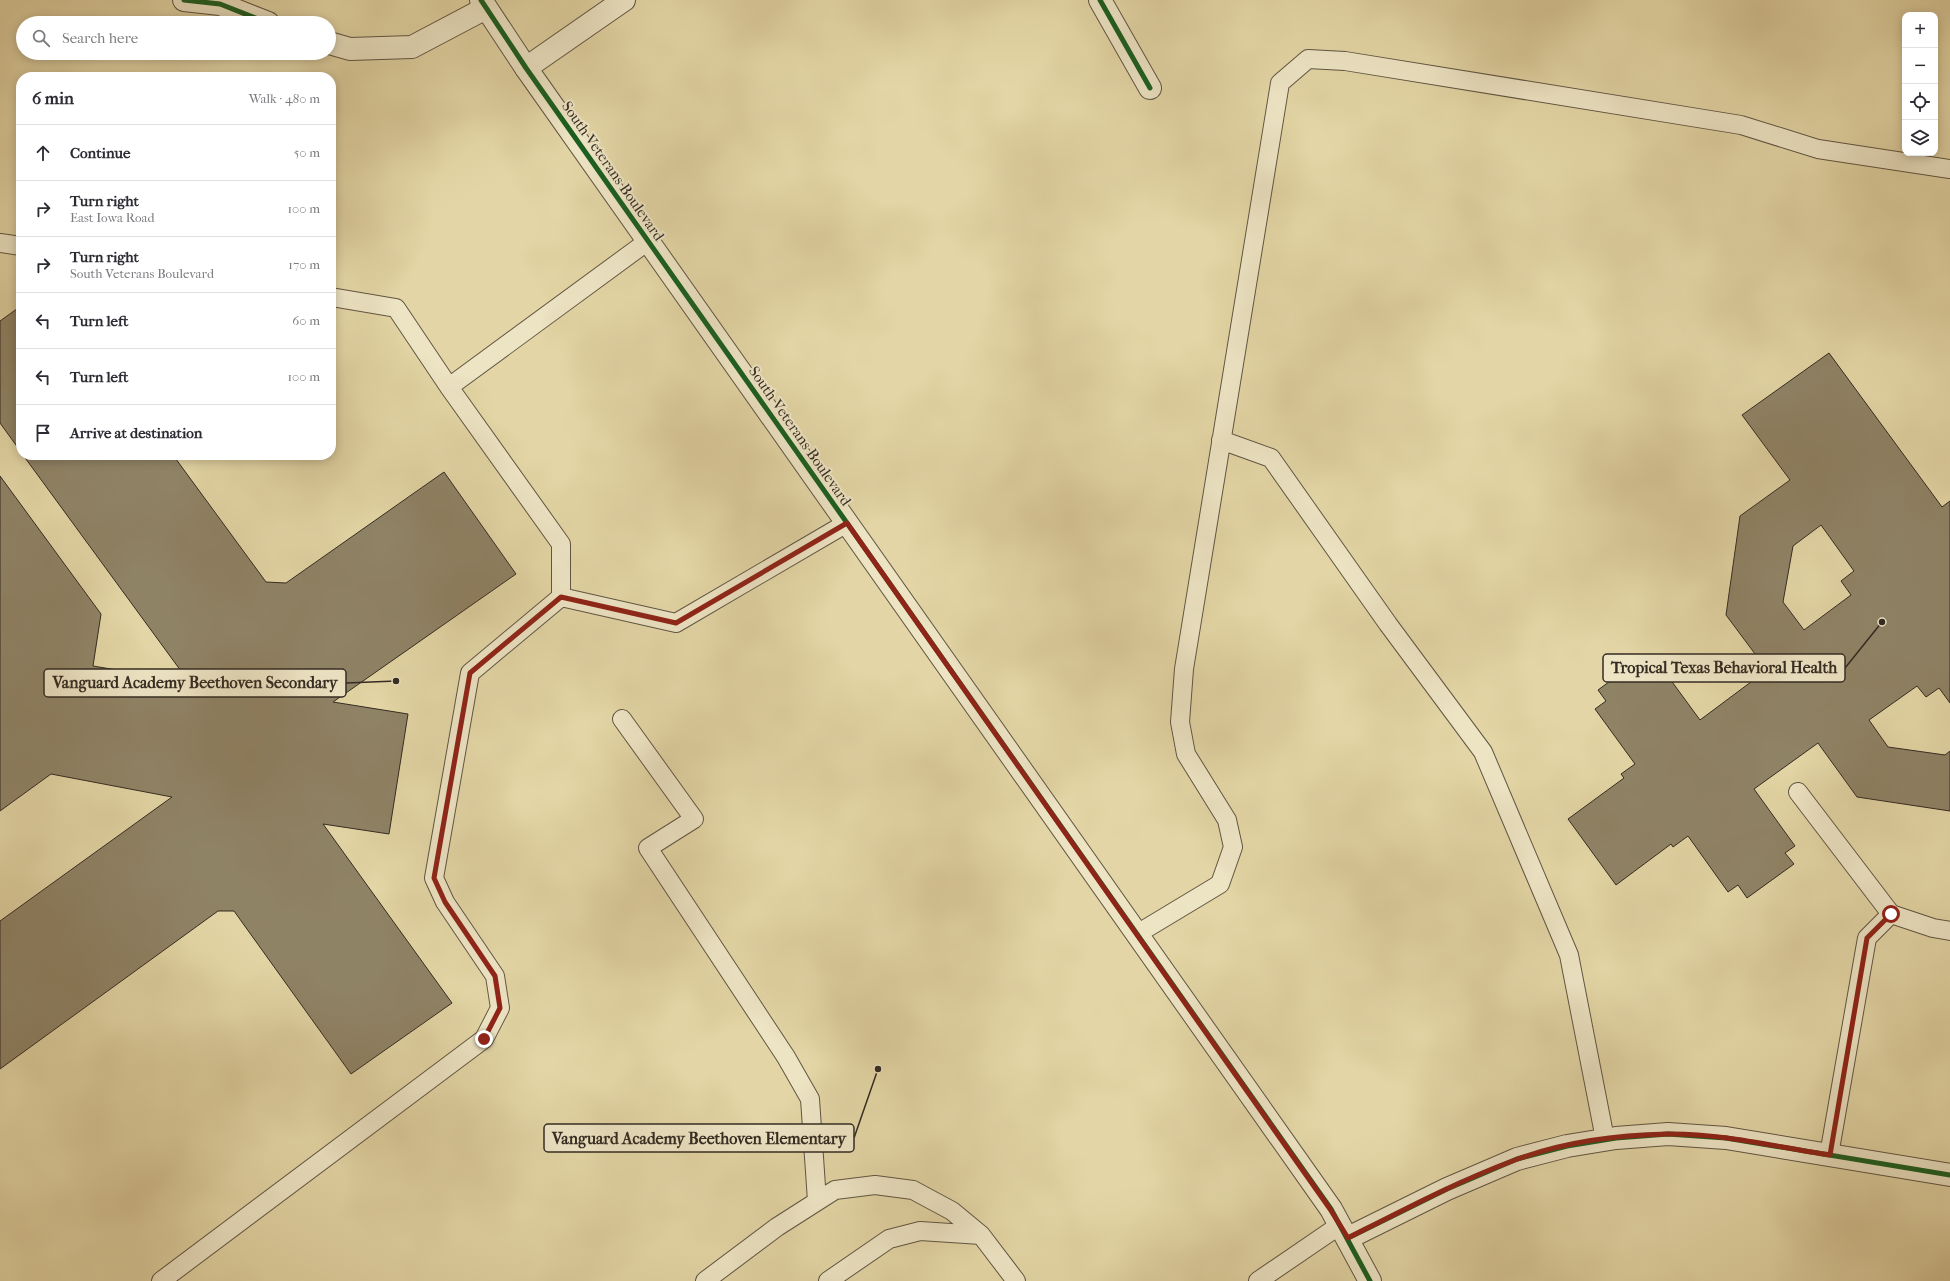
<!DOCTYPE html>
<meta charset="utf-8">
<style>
:root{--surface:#fff;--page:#f7f7f7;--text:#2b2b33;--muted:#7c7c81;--line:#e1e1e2}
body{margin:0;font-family:"IM FELL French Canon",serif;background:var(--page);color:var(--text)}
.controls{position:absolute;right:12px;top:12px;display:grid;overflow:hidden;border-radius:8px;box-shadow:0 2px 10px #0003}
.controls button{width:36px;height:36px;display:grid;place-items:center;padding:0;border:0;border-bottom:1px solid var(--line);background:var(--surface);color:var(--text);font:20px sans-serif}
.stop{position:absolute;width:12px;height:12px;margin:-9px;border:3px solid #8f2418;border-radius:50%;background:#fff}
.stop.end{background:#8f2418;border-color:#fff;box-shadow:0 1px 4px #0008}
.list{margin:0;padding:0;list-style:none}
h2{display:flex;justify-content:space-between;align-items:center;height:52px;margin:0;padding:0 16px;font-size:17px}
h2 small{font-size:13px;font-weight:400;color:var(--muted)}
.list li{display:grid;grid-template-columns:26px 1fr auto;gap:12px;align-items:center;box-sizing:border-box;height:56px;padding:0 16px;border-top:1px solid var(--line)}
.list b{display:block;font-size:15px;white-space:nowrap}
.list p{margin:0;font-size:13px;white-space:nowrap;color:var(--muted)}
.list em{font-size:13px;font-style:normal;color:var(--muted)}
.icon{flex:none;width:22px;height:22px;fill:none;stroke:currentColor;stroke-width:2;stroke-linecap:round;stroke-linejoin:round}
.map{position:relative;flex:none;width:1950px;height:1281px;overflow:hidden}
.search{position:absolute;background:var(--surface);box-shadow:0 2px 10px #0003;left:16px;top:16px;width:320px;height:44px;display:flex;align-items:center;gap:10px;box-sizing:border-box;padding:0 14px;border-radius:22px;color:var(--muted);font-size:15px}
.panel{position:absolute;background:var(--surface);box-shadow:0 2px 10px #0003;left:16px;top:72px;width:320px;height:388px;border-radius:16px}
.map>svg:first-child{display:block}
</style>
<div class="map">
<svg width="1950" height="1281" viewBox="0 0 1950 1281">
<rect width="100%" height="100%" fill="#e3d5a5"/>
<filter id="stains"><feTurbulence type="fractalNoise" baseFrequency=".005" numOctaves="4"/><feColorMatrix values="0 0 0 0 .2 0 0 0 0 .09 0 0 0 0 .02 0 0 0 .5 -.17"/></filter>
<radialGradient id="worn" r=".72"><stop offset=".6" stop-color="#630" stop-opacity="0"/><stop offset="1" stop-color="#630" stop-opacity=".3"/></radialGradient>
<!-- building -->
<path fill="#8f8366" stroke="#342b22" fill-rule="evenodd" d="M 21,306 L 21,452 L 0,423 L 0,321 Z
M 1829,353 L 1942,507 L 1950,501 L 1950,703 L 1939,688 L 1926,697 L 1917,686 L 1869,720 L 1888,747 L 1945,755 L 1950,751 L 1950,811 L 1857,797 L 1818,743 L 1754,789 L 1795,846 L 1785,853 L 1794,864 L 1747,898 L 1738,885 L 1728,892 L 1688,836 L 1673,847 L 1671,844 L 1616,885 L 1568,819 L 1624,778 L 1621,774 L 1635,764 L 1595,709 L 1606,701 L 1598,690 L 1640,659 L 1649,671 L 1659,664 L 1700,720 L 1767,670 L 1726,615 L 1740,516 L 1790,480 L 1742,415 ZM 1821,525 L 1854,571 L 1841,581 L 1851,595 L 1804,630 L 1783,602 L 1793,546 Z
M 23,455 L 173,455 L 266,582 L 286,583 L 444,472 L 516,574 L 333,702 L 408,714 L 389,834 L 323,824 L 452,1003 L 351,1074 L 234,911 L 218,911 L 0,1069 L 0,921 L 172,797 L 51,774 L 0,811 L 0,476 L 101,614 L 93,666 L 189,682 Z"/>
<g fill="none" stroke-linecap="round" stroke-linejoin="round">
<!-- service casing -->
<g stroke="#605643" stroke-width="20">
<path id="service" d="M 0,243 L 21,246
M 449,387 L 648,241
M 1221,440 L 1271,458 L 1388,624 L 1483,752 L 1569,955 L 1605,1139
M 561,597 L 676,623 L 847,523
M 622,719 L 694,819 L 648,848 L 786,1057 L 810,1099 L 817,1201
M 1798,792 L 1891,914
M 1137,934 L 1220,884 L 1233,847 L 1227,820 L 1186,754 L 1180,722 L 1184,669 L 1280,83 L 1308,59 L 1345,61 L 1741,125 L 1818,149 L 1950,169
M 1829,1155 L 1867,938 L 1891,914 L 1933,928 L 1950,931
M 161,1281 L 484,1039 L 500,1008 L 495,976 L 445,902 L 434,878 L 470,673 L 561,597 L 561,544 L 449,387 L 396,308 L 331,297
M 705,1281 L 777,1227 L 835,1190 L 875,1185 L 913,1190 L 952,1211 L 981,1235 L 1016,1281
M 828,1281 L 889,1239 L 920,1231 L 981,1235
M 1258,1281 L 1340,1225"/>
</g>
<!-- minor casing -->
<g stroke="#605643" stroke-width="24">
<path id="minor" d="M 184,0 L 220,4 L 268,23
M 1100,0 L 1150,88
M 329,43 L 350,49 L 412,47 L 486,8
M 526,68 L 624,0
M 1348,1238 L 1447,1189 L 1517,1159 L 1567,1146 L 1616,1138 L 1668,1134 L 1726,1138 L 1950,1175"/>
</g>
<!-- tertiary casing -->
<g stroke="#605643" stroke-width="24">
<path id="tertiary" d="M 481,0 L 526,68 L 1331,1209 L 1370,1281"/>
</g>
<!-- service -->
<use href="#service" stroke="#ede4c4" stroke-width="18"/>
<!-- minor -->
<use href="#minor" stroke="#ede4c4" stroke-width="22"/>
<!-- tertiary -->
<use href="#tertiary" stroke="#ede4c4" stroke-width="22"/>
<!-- cycleway casing -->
<g stroke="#ede4c4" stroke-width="8">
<path id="cycleway" d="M 184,0 L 220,4 L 268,23
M 481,0 L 526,68 L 1331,1209 L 1370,1281
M 1100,0 L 1150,88
M 1348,1238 L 1447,1189 L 1517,1159 L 1567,1146 L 1616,1138 L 1668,1134 L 1726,1138 L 1950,1175"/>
</g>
<!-- cycleway -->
<use href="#cycleway" stroke="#1b5e20" stroke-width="5"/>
</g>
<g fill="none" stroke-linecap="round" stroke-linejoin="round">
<!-- route -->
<path stroke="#8f2418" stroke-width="5" d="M 484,1039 L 500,1008 L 495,976 L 445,902 L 434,878 L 470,673 L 561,597 L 676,623 L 847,523 L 1330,1209 L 1348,1238 C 1403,1210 1458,1181 1515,1160 C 1563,1142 1617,1135 1667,1134 C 1721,1133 1776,1147 1830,1155 L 1867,938 L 1891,914"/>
</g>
<g text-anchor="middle" stroke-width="4" stroke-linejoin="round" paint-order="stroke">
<!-- street labels -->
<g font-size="15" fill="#342b22" stroke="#ede4c4">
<text transform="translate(613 171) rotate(55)" y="5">South Veterans Boulevard</text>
<text transform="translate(800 436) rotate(55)" y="5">South Veterans Boulevard</text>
</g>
</g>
<!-- callouts -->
<path fill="none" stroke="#342b22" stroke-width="1.5" d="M1882 622L1845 668M396 681L346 683M878 1069L854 1138"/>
<g fill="#342b22" stroke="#ede4c4" stroke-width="1.5">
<circle cx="1882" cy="622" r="4"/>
<circle cx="396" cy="681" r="4"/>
<circle cx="878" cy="1069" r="4"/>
</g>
<g fill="#ede4c4" stroke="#342b22" stroke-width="1.5">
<rect x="1603" y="654" width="242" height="28" rx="4"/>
<rect x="44" y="669" width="302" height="28" rx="4"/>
<rect x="544" y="1124" width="310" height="28" rx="4"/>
</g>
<g font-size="16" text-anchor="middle" font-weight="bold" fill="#342b22">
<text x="1724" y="673">Tropical Texas Behavioral Health</text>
<text x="195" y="688">Vanguard Academy Beethoven Secondary</text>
<text x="699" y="1144">Vanguard Academy Beethoven Elementary</text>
</g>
<rect width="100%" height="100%" filter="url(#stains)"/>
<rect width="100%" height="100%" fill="url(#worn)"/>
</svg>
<div class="controls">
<button>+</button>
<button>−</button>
<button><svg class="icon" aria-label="locate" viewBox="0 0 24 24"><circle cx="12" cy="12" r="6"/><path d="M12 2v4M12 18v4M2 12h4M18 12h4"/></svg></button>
<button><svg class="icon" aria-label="layers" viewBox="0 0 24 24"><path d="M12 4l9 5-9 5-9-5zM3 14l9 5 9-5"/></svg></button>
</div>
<div class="stop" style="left:1891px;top:914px"></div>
<div class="stop end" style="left:484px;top:1039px"></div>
<div class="search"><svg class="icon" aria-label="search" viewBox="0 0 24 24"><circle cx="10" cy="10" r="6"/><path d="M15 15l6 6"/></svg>Search here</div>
<section class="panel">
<h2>6 min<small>Walk · 480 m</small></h2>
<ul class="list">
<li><svg class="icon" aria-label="ahead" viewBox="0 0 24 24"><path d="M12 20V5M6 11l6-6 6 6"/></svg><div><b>Continue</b></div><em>50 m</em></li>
<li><svg class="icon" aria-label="right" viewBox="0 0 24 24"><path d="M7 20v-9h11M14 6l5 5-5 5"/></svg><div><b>Turn right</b><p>East Iowa Road</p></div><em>100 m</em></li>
<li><svg class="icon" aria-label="right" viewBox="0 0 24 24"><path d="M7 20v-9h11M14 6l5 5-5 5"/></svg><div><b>Turn right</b><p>South Veterans Boulevard</p></div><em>170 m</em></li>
<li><svg class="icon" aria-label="left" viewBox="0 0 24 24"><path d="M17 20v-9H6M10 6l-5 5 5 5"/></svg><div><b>Turn left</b></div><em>60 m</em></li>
<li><svg class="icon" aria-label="left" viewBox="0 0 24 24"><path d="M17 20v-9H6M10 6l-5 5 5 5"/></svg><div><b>Turn left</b></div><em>100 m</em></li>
<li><svg class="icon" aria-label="arrive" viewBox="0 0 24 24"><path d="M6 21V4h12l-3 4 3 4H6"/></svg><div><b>Arrive at destination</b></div></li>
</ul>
</section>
</div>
